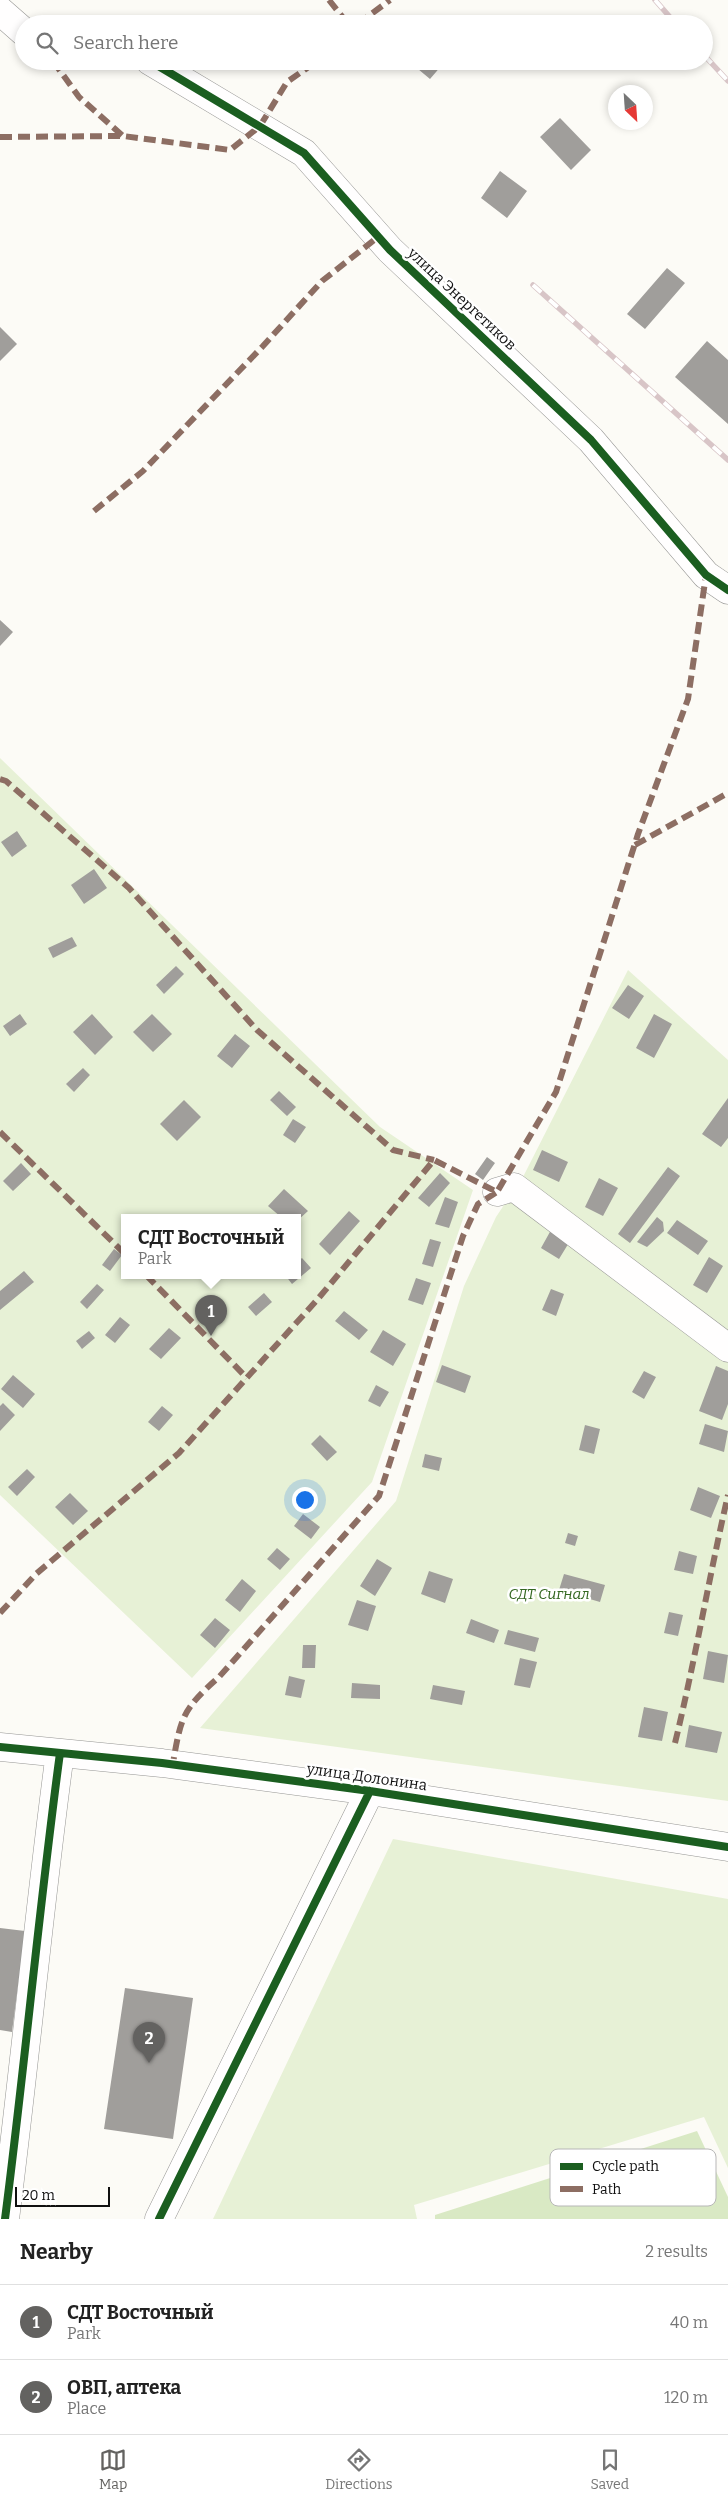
<!DOCTYPE html>
<meta charset="utf-8">
<style>
:root{--surface:#fff;--page:#f6f6f6;--text:#222;--muted:#767676;--line:#e0e0e0;--accent:#636260}
body{margin:0;font-family:Bitter,serif;background:var(--page);color:var(--text)}
.compass{position:absolute;left:608px;top:85px;width:45px;height:45px;border-radius:50%;background:var(--surface);box-shadow:0 2px 8px #0003;rotate:155deg}
.scale{position:absolute;left:15px;bottom:12px;width:95px;box-sizing:border-box;padding-left:5px;border:2px solid #101010;border-top:0;font-size:14px;line-height:18px;white-space:nowrap;color:#101010;-webkit-text-stroke:4px #fff;paint-order:stroke}
.you{position:absolute;left:304px;top:1499px;width:18px;height:18px;margin:-12px;border:4px solid #fff;border-radius:50%;background:#1a73e8;box-shadow:0 0 0 8px #1a73e833}
.badge{display:grid;place-items:center;width:32px;height:32px;border-radius:50%;background:var(--accent);color:#fff;font-size:16px;font-weight:700}
.pin{position:absolute;translate:-50% -41px;filter:drop-shadow(0 1px 2px #0008)}
.pin::after{content:'';position:absolute;top:26px;width:18px;height:15px;background:inherit;clip-path:polygon(0 0,100% 0,50% 100%)}
.popup{position:absolute;left:121px;top:1214px;width:180px;height:65px;box-sizing:border-box;display:grid;place-content:center;border-radius:0px;background:var(--surface);filter:drop-shadow(0 1px 4px #0005);font-size:16px;white-space:nowrap;color:var(--muted)}
.popup b{font-size:19px;color:var(--text)}
.popup::after{content:'';position:absolute;left:50%;top:100%;margin-left:-10px;border:10px solid transparent;border-top-color:var(--surface)}
.list{margin:0;padding:0;list-style:none}
h2{display:flex;justify-content:space-between;align-items:center;height:65px;margin:0;padding:0 20px;font-size:21px}
h2 small{font-size:16px;font-weight:400;color:var(--muted)}
.list li{display:grid;grid-template-columns:32px 1fr auto;gap:15px;align-items:center;box-sizing:border-box;height:75px;padding:0 20px;border-top:1px solid var(--line)}
.list b{display:block;font-size:19px;white-space:nowrap}
.list p{margin:0;font-size:16px;white-space:nowrap;color:var(--muted)}
.list em{font-size:16px;font-style:normal;color:var(--muted)}
.icon{flex:none;width:28px;height:28px;fill:none;stroke:currentColor;stroke-width:2;stroke-linecap:round;stroke-linejoin:round}
.map{position:relative;flex:none;width:728px;height:2219px;overflow:hidden}
.search{position:absolute;background:var(--surface);box-shadow:0 2px 8px #0003;left:15px;right:15px;top:15px;height:55px;display:flex;align-items:center;gap:12px;box-sizing:border-box;padding:0 18px;border-radius:28px;color:var(--muted);font-size:19px}
.sheet{height:215px;background:var(--surface)}
nav{display:flex;justify-content:space-around;align-items:center;box-sizing:border-box;height:70px;border-top:1px solid var(--line);background:var(--surface);font-size:14px;color:var(--muted)}
nav a{display:grid;justify-items:center;gap:2px}
nav .on{color:var(--accent)}
.map>svg:first-child{display:block}
</style>
<div class="map">
<svg width="728" height="2219" viewBox="0 0 728 2219">
<rect width="100%" height="100%" fill="#fcfbf6"/>
<!-- green -->
<path fill="#e7f1d6" fill-rule="evenodd" d="M 0,758 L 380,1127 L 473,1190 L 372,1482 L 192,1678 L 0,1495 ZM 125,1217 L 297,1217 L 297,1275 L 125,1275 Z
M 628,970 L 728,1060 L 728,1801 L 200,1728 L 396,1501 L 464,1286 L 496,1217 L 524,1175 Z
M 393,1839 L 728,1899 L 728,2168 L 704,2117 L 414,2205 L 417,2219 L 213,2219 Z"/>
<!-- forest -->
<path fill="#d9e9c4" d="M 697,2131 L 728,2197 L 728,2219 L 435,2219 L 435,2215 Z"/>
<!-- building -->
<path fill="#a09e9b" d="M 414,61 L 437,61 L 442,65 L 430,79 L 412,64 Z
M 470,61 L 488,61 L 481,70 Z
M 560,118 L 591,150 L 571,170 L 540,137 Z
M 500,171 L 527,191 L 507,218 L 481,198 Z
M 667,268 L 685,283 L 645,329 L 627,314 Z
M 0,327 L 17,344 L 0,361 Z
M 707,341 L 728,360 L 728,424 L 675,377 Z
M 0,620 L 13,632 L 0,646 Z
M 17,831 L 27,846 L 12,857 L 1,842 Z
M 94,869 L 107,888 L 84,904 L 71,885 Z
M 72,937 L 77,946 L 53,958 L 48,948 Z
M 176,966 L 184,974 L 164,994 L 156,985 Z
M 628,985 L 644,996 L 629,1019 L 612,1008 Z
M 20,1014 L 27,1024 L 10,1036 L 3,1026 Z
M 92,1014 L 113,1037 L 95,1055 L 73,1032 Z
M 152,1014 L 172,1034 L 153,1052 L 133,1032 Z
M 654,1014 L 672,1024 L 654,1058 L 636,1048 Z
M 235,1034 L 250,1046 L 232,1068 L 217,1056 Z
M 83,1068 L 90,1075 L 74,1092 L 66,1084 Z
M 279,1091 L 296,1107 L 287,1116 L 270,1100 Z
M 728,1098 L 728,1138 L 721,1147 L 702,1134 Z
M 184,1100 L 201,1117 L 177,1141 L 160,1124 Z
M 293,1119 L 306,1127 L 295,1143 L 283,1135 Z
M 542,1150 L 568,1162 L 559,1182 L 533,1170 Z
M 487,1157 L 495,1163 L 483,1180 L 475,1174 Z
M 21,1163 L 31,1174 L 13,1191 L 3,1181 Z
M 668,1167 L 680,1176 L 630,1243 L 618,1234 Z
M 440,1173 L 450,1183 L 429,1207 L 418,1198 Z
M 599,1178 L 618,1188 L 603,1216 L 585,1207 Z
M 284,1189 L 308,1211 L 297,1221 L 297,1217 L 281,1217 L 268,1206 Z
M 445,1197 L 458,1202 L 449,1228 L 435,1224 Z
M 349,1211 L 360,1221 L 330,1255 L 319,1244 Z
M 657,1217 L 663,1222 L 664,1231 L 647,1247 L 637,1242 Z
M 677,1220 L 708,1241 L 698,1255 L 667,1233 Z
M 551,1230 L 570,1241 L 559,1259 L 541,1248 Z
M 430,1239 L 441,1242 L 433,1267 L 422,1264 Z
M 114,1249 L 122,1255 L 110,1271 L 102,1265 Z
M 709,1257 L 723,1266 L 707,1293 L 693,1285 Z
M 302,1258 L 311,1268 L 292,1284 L 285,1275 L 297,1275 L 297,1262 Z
M 24,1271 L 34,1282 L 0,1310 L 0,1291 Z
M 416,1278 L 431,1283 L 423,1305 L 408,1300 Z
M 97,1284 L 104,1290 L 87,1309 L 80,1302 Z
M 551,1289 L 564,1294 L 556,1316 L 542,1310 Z
M 264,1293 L 272,1302 L 256,1316 L 248,1307 Z
M 344,1311 L 368,1330 L 359,1340 L 335,1321 Z
M 120,1317 L 130,1325 L 115,1343 L 105,1335 Z
M 169,1328 L 181,1338 L 161,1359 L 149,1349 Z
M 383,1330 L 406,1344 L 393,1366 L 370,1352 Z
M 89,1331 L 95,1338 L 82,1349 L 76,1341 Z
M 442,1365 L 471,1376 L 465,1393 L 436,1382 Z
M 716,1366 L 728,1371 L 728,1404 L 722,1420 L 699,1411 Z
M 644,1371 L 656,1377 L 644,1399 L 632,1392 Z
M 13,1375 L 35,1394 L 23,1408 L 1,1389 Z
M 376,1385 L 389,1392 L 380,1407 L 368,1401 Z
M 3,1403 L 15,1415 L 0,1431 L 0,1406 Z
M 162,1406 L 173,1415 L 159,1431 L 148,1422 Z
M 705,1424 L 728,1431 L 724,1452 L 699,1444 Z
M 585,1425 L 600,1429 L 594,1454 L 579,1450 Z
M 320,1435 L 337,1452 L 327,1461 L 311,1444 Z
M 425,1454 L 442,1458 L 439,1471 L 422,1467 Z
M 27,1469 L 35,1477 L 17,1496 L 8,1487 Z
M 698,1487 L 720,1496 L 711,1518 L 690,1510 Z
M 70,1493 L 88,1511 L 73,1525 L 55,1507 Z
M 303,1514 L 320,1527 L 311,1539 L 294,1526 Z
M 568,1533 L 578,1536 L 575,1546 L 565,1543 Z
M 277,1548 L 290,1559 L 280,1570 L 267,1559 Z
M 679,1551 L 697,1556 L 693,1574 L 674,1570 Z
M 377,1559 L 392,1568 L 375,1596 L 360,1586 Z
M 429,1571 L 453,1579 L 445,1603 L 421,1594 Z
M 564,1574 L 605,1585 L 600,1602 L 559,1590 Z
M 242,1579 L 256,1591 L 240,1612 L 225,1600 Z
M 357,1600 L 376,1606 L 368,1631 L 348,1625 Z
M 669,1612 L 683,1615 L 678,1636 L 664,1633 Z
M 215,1618 L 230,1630 L 215,1648 L 200,1635 Z
M 471,1619 L 499,1630 L 494,1643 L 466,1633 Z
M 508,1630 L 539,1638 L 535,1652 L 504,1644 Z
M 303,1645 L 316,1645 L 315,1668 L 302,1668 Z
M 708,1651 L 728,1655 L 724,1683 L 703,1679 Z
M 520,1658 L 537,1662 L 530,1688 L 514,1685 Z
M 289,1676 L 305,1680 L 301,1698 L 285,1695 Z
M 352,1683 L 380,1685 L 380,1699 L 351,1698 Z
M 433,1685 L 465,1691 L 462,1705 L 430,1699 Z
M 644,1707 L 668,1712 L 662,1741 L 638,1737 Z
M 689,1725 L 722,1732 L 717,1753 L 685,1747 Z
M 0,1928 L 25,1931 L 12,2032 L 0,2030 Z
M 125,1988 L 193,1998 L 173,2139 L 104,2129 Z"/>
<g fill="none" stroke-linecap="round" stroke-linejoin="round">
<!-- minor casing -->
<g stroke="#969694" stroke-width="29">
<path id="minor" d="M 0,11 L 24,32
M 150,61 L 304,153 L 390,250 L 591,440 L 706,575 L 728,590
M 497,1192 L 514,1187 L 728,1348
M 0,1747 L 162,1763 L 370,1791 L 728,1847
M 5,2219 C 25,2064 39,1908 60,1753
M 159,2219 L 370,1791"/>
</g>
<!-- minor -->
<use href="#minor" stroke="#fffefe" stroke-width="28"/>
<!-- rail casing -->
<g stroke="#d8c5c7" stroke-width="5.5">
<path id="rail" d="M 655,0 L 676,24
M 704,55 L 728,81
M 533,285 L 728,460"/>
</g>
<!-- rail -->
<use href="#rail" stroke="#fff" stroke-width="4" stroke-dasharray="11" stroke-linecap="butt"/>
<!-- quiet -->
<path stroke="#8d6e63" stroke-width="6" stroke-dasharray="12 6" stroke-linecap="butt" d="M 329,0 L 348,24
M 358,24 L 390,0
M 53,61 L 79,97 L 123,136
M 0,137 L 123,136 L 230,150 L 260,126 L 287,82 L 317,61
M 94,511 L 143,471 L 263,346 L 322,281 L 378,237
M 0,779 L 6,781 L 129,888 L 257,1030 L 393,1150 L 434,1160
M 635,845 L 728,793
M 0,1132 L 125,1254
M 146,1275 L 247,1378
M 0,1613 L 36,1574 L 179,1453 L 317,1300 L 434,1160 L 497,1192 L 556,1092 L 638,834 L 688,699 L 706,575
M 675,1743 C 695,1661 709,1577 728,1495
M 167,1763 L 173,1763 C 181,1716 183,1709 219,1677 L 379,1496 L 463,1236 L 478,1204 L 497,1192"/>
<!-- cycleway casing -->
<g stroke="#fff" stroke-width="11">
<path id="cycleway" d="M 150,61 L 304,153 L 390,250 L 591,440 L 706,575 L 728,590
M 0,1747 L 162,1763 L 370,1791 L 728,1847
M 5,2219 C 25,2064 39,1908 60,1753
M 159,2219 L 370,1791"/>
</g>
<!-- cycleway -->
<use href="#cycleway" stroke="#1b5e20" stroke-width="8"/>
</g>
<g text-anchor="middle" stroke-width="5" stroke-linejoin="round" paint-order="stroke">
<!-- street labels -->
<g font-size="15" fill="#101010" stroke="#fff">
<text transform="translate(462 299) rotate(43)" y="5">улица Энергетиков</text>
<text transform="translate(367 1777) rotate(8)" y="5">улица Долонина</text>
</g>
<!-- park labels -->
<g font-size="15" font-style="italic" fill="#336720" stroke="#fff">
<text x="549" y="1599">СДТ Сигнал</text>
</g>
</g>
<!-- legend -->
<rect x="550" y="2149" width="166" height="57" rx="8" fill="#fff" stroke="#b7b7b7" stroke-width="1"/>
<rect x="560" y="2163" width="23" height="7" fill="#1b5e20"/>
<rect x="560" y="2186" width="23" height="6" fill="#8d6e63"/>
<g font-size="14" fill="#101010">
<text x="592" y="2171">Cycle path</text>
<text x="592" y="2194">Path</text>
</g>
</svg>
<svg class="compass" viewBox="-18 -18 36 36"><path d="M0-13l5 13h-10z" fill="#e53935"/><path d="M0 13l5-13h-10z" fill="#767676"/></svg>
<div class="scale">20 m</div>
<div class="you"></div>
<div class="pin badge" style="left:211px;top:1336px">1</div>
<div class="popup"><b>СДТ Восточный</b>Park</div>
<div class="pin badge" style="left:149px;top:2063px">2</div>
<div class="search"><svg class="icon" aria-label="search" viewBox="0 0 24 24"><circle cx="10" cy="10" r="6"/><path d="M15 15l6 6"/></svg>Search here</div>
</div>
<section class="sheet">
<h2>Nearby<small>2 results</small></h2>
<ul class="list">
<li><span class="badge">1</span><div><b>СДТ Восточный</b><p>Park</p></div><em>40 m</em></li>
<li><span class="badge">2</span><div><b>ОВП, аптека</b><p>Place</p></div><em>120 m</em></li>
</ul>
</section>
<nav>
<a class="on"><svg class="icon" aria-label="map" viewBox="0 0 24 24"><path d="M3 6l6-2 6 2 6-2v14l-6 2-6-2-6 2zM9 4v14M15 6v14"/></svg>Map</a>
<a><svg class="icon" aria-label="directions" viewBox="0 0 24 24"><path d="M12 3l9 9-9 9-9-9zM9 14v-3h6M13 9l2 2-2 2"/></svg>Directions</a>
<a><svg class="icon" aria-label="saved" viewBox="0 0 24 24"><path d="M7 4h10v16l-5-4-5 4z"/></svg>Saved</a>
</nav>
